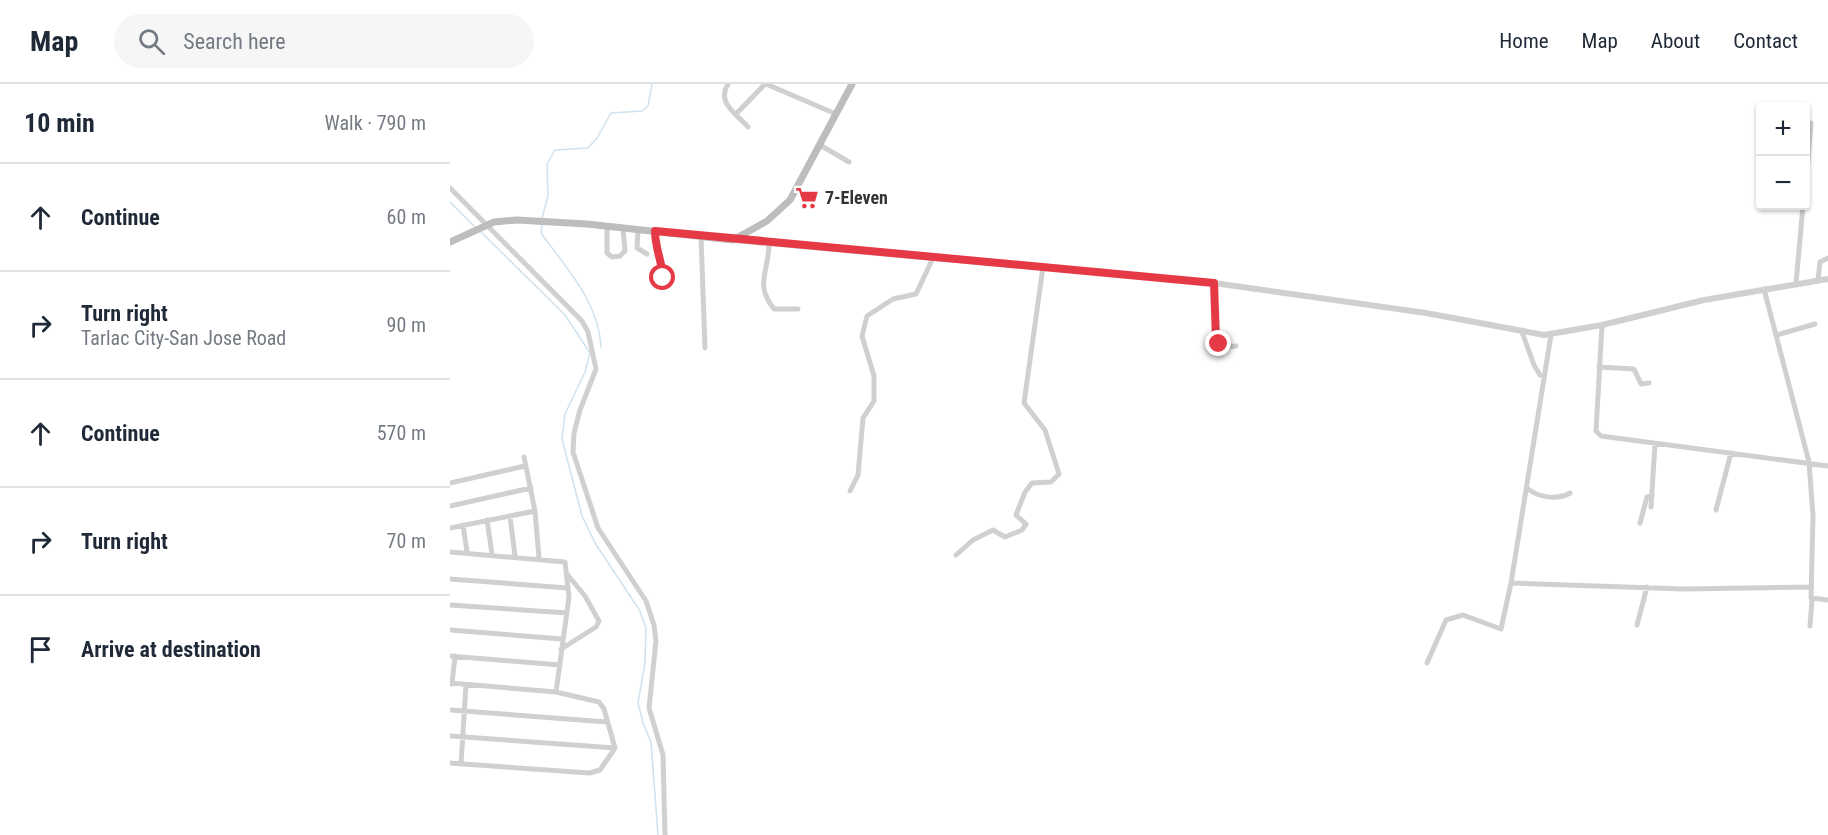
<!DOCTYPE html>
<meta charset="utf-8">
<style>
:root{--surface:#fff;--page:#f6f6f7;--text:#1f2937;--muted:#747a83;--line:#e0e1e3}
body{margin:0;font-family:"Roboto Condensed",sans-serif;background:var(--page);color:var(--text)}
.controls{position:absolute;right:18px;top:18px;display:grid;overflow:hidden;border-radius:6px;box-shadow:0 2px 4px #0004}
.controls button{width:54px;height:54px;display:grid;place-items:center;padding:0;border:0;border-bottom:2px solid var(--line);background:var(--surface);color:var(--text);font:30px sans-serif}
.stop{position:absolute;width:18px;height:18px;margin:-14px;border:4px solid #e63946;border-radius:50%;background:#fff}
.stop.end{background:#e63946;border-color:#fff;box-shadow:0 2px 6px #0008}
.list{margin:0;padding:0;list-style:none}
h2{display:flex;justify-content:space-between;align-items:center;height:78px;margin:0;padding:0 24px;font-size:26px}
h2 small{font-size:20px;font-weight:400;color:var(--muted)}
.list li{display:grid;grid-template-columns:39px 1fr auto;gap:18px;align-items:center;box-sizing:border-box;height:108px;padding:0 24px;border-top:2px solid var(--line)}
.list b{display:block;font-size:22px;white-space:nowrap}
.list p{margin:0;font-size:20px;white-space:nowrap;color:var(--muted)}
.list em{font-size:20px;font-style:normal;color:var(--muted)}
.icon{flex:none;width:33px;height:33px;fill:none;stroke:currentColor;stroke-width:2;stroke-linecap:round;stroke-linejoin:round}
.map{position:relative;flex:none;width:1378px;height:751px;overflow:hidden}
header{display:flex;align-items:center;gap:36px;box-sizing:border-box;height:84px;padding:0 30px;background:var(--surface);border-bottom:2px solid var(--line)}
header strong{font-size:28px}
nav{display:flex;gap:33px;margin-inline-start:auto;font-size:21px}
.search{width:420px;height:54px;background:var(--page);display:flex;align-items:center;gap:15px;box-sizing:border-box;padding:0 21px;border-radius:33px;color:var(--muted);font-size:22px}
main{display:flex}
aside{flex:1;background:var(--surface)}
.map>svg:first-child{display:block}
</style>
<header>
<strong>Map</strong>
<div class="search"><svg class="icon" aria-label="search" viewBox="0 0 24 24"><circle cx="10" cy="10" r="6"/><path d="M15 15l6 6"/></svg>Search here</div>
<nav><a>Home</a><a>Map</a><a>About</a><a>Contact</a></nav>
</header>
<main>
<aside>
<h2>10 min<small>Walk · 790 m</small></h2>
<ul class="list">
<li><svg class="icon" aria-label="ahead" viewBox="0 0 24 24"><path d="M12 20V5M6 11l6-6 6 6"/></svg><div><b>Continue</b></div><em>60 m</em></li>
<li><svg class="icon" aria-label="right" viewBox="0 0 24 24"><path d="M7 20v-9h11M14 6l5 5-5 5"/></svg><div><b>Turn right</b><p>Tarlac City-San Jose Road</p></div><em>90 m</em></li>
<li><svg class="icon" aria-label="ahead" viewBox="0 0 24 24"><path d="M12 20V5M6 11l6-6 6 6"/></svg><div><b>Continue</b></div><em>570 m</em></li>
<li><svg class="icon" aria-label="right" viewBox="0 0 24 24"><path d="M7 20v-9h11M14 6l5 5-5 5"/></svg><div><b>Turn right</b></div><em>70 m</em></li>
<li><svg class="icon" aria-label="arrive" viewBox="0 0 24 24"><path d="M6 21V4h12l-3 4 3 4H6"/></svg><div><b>Arrive at destination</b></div></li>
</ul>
</aside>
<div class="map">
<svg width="1378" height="751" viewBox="0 0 1378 751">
<rect width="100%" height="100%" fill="#fff"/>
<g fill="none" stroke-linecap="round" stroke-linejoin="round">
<!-- stream -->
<path stroke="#cfe2ee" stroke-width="1.5" d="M 0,118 L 25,143
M 92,134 L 98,112 L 97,80 L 105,66 L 138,64 L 147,54 L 161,29 L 192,27 L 198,22 L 202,0
M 92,139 L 91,149 C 116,184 149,218 151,263
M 31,148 L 115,231 L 140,269 L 135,288 L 115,330 L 112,355 L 132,432 L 145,459 L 190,527 L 196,544 L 195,579 L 188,619 L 193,639 L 201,658 L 208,751"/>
<!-- minor -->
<path stroke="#d0d0d0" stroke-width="5" d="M 278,0 C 266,19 287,30 298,43
M 316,0 L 386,30
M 286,30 L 315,0
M 370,61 L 399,78
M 1356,101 L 1361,39
M 0,104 L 132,237 L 138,248 L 146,285 L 130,326 L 124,349 L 123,368 L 148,444 L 196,517 L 204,541 L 206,557 L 199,624 L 213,671 L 215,751
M 157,142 L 157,169 L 162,173 L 170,172 L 175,167 L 173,144
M 188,146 L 187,164 L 197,170
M 205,147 C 205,164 212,177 213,194
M 251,152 L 255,264
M 319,159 C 319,188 304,200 324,225 L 348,225
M 1368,196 L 1370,178 L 1378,174
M 764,199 L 766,256 L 775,263 L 786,262
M 1346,199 L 1353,122
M 1314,205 L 1359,378 L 1363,432 L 1361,514 L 1378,516
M 1152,241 L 1146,347 L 1151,352 L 1378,382
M 1072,248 L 1084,281 L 1090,291
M 1327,251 L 1365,240
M 1149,283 L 1184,285 L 1191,300 L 1199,299
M 74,373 L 85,427 L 89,474
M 0,399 L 75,382
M 1077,404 C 1088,414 1108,416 1120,409
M 400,407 L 408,391 L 413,334 L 424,317 L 424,292 L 412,252 L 417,232 L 443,215 L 466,210 L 483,174
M 0,422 L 81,404
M 1201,423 L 1205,360
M 1266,426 L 1281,369
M 60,432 L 65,472
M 37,436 L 42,470
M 1190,439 L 1197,413 L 1202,412
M 13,441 L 17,468
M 0,444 L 85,427
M 0,468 L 115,478 L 119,513 L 106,608
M 506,471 L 523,456 L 543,446 L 555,453 L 572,446 L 576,440 L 566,431 L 575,408 L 582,399 L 601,398 L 609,390 L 595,346 L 574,319 L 593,183
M 0,495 L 118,504
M 1061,499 L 1101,251
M 0,521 L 117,529
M 1187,541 L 1197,503
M 1360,542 L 1362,516
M 0,546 L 112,555
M 111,565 L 146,543 L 149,537 L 135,512 L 117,490
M 0,572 L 110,581
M 977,579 L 996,536 L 1013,531 L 1051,545 L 1061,499 L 1233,505 L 1361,503
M 0,599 L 106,608 L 149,618 L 154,625 L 165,664 L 150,686 L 140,689 L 0,679
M 2,600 L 5,572
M 0,626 L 157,638
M 0,652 L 165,664
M 11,680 L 16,601"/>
<!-- tertiary -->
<path stroke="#d0d0d0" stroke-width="6" d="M 284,156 L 764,199 L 976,229 L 1094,251 L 1152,241 L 1254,216 L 1378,195"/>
<!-- secondary -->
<path stroke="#bdbdbd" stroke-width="7" d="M 0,158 L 44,138 L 67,136 L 137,140 L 283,156 L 317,137 L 340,116 L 402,0"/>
</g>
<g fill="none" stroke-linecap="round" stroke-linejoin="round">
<!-- route -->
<path stroke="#e63946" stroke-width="8" d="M 213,194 C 212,177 205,164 205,147 L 764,199 L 766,256 L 769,260"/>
</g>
<!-- icons -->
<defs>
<g id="supermarket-bare" transform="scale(1.8)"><path d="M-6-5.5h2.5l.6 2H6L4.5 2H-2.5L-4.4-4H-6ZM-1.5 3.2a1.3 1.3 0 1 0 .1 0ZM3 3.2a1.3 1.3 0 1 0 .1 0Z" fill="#e63946" stroke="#fff" stroke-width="2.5" paint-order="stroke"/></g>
</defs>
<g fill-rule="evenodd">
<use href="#supermarket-bare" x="357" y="114"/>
</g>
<g text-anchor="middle" stroke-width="6" stroke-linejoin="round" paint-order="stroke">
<!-- poi labels -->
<g font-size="18" font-weight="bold" fill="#333" stroke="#fff" text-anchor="start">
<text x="375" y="120">7-Eleven</text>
</g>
</g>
</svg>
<div class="controls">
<button>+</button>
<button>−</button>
</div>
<div class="stop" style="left:213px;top:194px"></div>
<div class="stop end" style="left:769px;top:260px"></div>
</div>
</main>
